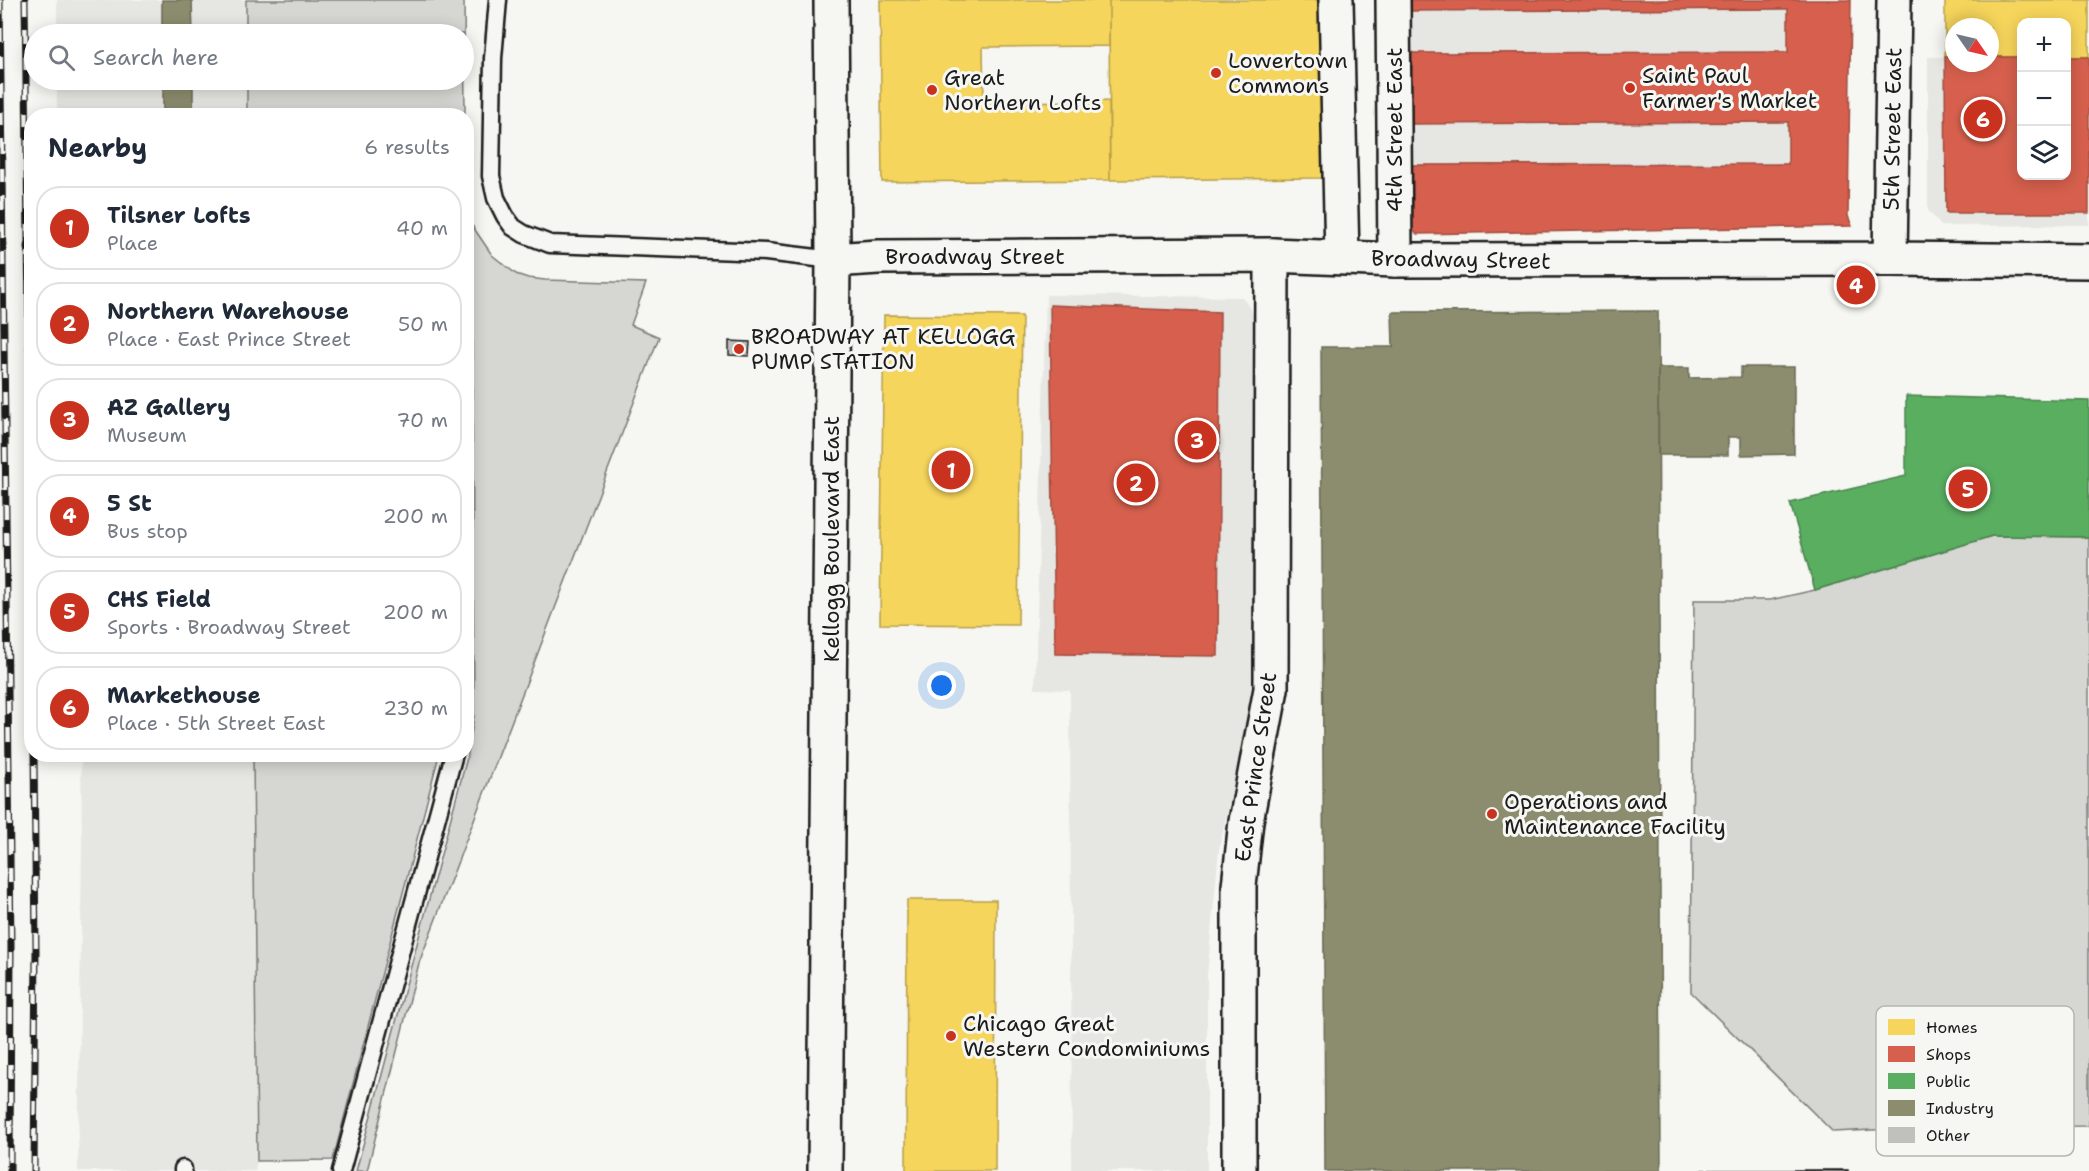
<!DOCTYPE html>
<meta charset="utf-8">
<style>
:root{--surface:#fff;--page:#f6f6f7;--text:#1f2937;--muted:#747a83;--line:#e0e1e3;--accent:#c8321e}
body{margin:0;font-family:"Shantell Sans",sans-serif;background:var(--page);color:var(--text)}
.controls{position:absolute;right:18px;top:18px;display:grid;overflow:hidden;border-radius:12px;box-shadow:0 3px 15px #0003}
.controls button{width:54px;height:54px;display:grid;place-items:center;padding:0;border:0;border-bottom:2px solid var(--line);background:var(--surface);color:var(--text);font:30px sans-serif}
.compass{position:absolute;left:1945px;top:18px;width:54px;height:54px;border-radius:50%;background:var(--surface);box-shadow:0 3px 15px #0003;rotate:124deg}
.you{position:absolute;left:942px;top:686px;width:21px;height:21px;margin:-15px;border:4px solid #fff;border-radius:50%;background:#1a73e8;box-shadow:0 0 0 9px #1a73e833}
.badge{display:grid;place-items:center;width:39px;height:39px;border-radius:50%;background:var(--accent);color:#fff;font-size:20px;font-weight:700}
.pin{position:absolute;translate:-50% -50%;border:3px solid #fff;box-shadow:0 2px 6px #0006}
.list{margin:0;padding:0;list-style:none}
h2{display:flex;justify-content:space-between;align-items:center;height:78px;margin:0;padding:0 24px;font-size:26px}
h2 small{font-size:20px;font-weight:400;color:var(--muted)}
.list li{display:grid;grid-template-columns:39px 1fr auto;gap:18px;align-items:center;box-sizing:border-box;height:84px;margin:0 12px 12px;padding:0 12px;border:2px solid var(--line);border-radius:24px}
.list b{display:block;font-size:22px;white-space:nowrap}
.list p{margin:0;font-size:20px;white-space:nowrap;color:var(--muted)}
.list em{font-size:20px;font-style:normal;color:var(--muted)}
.icon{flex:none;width:33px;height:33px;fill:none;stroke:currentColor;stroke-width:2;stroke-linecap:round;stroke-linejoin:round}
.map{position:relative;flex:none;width:2089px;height:1171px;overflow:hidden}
.search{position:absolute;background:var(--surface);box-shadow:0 3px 15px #0003;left:24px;top:24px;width:450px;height:66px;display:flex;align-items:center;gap:15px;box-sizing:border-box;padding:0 21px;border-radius:33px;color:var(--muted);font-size:22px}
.panel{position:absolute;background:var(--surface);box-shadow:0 3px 15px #0003;left:24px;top:108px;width:450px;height:654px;border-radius:24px}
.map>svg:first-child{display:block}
</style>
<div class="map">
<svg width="2089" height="1171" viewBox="0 0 2089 1171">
<rect width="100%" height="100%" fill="#f6f6f2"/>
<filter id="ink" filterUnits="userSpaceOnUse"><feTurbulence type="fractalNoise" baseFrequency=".0167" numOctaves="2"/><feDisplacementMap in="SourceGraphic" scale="12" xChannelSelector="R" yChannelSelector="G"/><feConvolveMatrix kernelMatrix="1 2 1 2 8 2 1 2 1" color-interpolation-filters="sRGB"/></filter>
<g filter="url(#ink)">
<!-- built -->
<path fill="#e6e6e2" d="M 57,0 L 246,0 L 246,34 L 57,34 Z
M 1411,0 L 1851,0 L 1848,216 L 1852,226 L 1417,234 L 1410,227 Z
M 1928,57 L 1954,57 L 1954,63 L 1990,63 L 2022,176 L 2066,176 L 2089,57 L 2089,225 L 1941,226 L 1928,210 Z
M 57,80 L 247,80 L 247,115 L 57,115 Z
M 1046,295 L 1242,297 L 1255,316 L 1253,695 L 1219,849 L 1207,975 L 1207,1171 L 1072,1171 L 1070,690 L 1035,689 Z
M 81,755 L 253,755 L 257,1161 L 255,1171 L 78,1171 L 82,842 Z"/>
<!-- green -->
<path fill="#d6d6d2" stroke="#797977" stroke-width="1.5" d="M 246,0 L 464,0 L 465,115 L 247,115 L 247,80 L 464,80 L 464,34 L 246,34 Z
M 471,224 L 492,255 L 516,274 L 528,278 L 545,280 L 646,283 L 631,325 L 659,337 L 419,963 L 367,1171 L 356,1171 L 468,754 L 474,716 Z
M 1992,536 L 2089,537 L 2089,1126 L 1931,1127 L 1833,1132 L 1691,992 L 1694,600 L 1770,600 L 1815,590 Z
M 253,755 L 439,755 L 333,1160 L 257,1161 Z"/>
<!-- homes -->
<path fill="#f6d55c" stroke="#b59e49" stroke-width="1.5" d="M 880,0 L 1109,0 L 1109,46 L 983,47 L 984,102 L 1109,101 L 1110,180 L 882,182 Z
M 1109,0 L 1322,0 L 1323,178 L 1110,180 Z
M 1945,0 L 2089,0 L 2089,57 L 2066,57 L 2066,22 L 2022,22 L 2022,57 L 1990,57 L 1990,27 L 1954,27 L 1954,57 L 1945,57 Z
M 884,315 L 1022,316 L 1018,625 L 880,624 Z
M 907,900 L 996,900 L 995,1171 L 906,1171 Z"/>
<!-- shops -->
<path fill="#d6604d" stroke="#9e4c3e" stroke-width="1.5" d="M 1411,0 L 1851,0 L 1848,216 L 1852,226 L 1417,234 L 1410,227 L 1410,165 L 1788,164 L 1788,122 L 1410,124 L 1410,53 L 1788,52 L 1788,9 L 1411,11 Z
M 1945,57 L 1954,57 L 1954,63 L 1990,63 L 1990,57 L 2022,57 L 2022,176 L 2066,176 L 2066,57 L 2089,57 L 2089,213 L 1946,213 Z
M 1050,305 L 1220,312 L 1218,656 L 1055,654 Z"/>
<!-- public -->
<path fill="#5aae61" stroke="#47824c" stroke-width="1.5" d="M 1906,396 L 2089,401 L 2089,537 L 1992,536 L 1815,590 L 1790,503 L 1906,476 Z"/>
<!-- industry -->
<path fill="#8c8c6e" stroke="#6a6a55" stroke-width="1.5" d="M 162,0 L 192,0 L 193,34 L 162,34 Z
M 163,80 L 193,80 L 193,116 L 163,116 Z
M 1658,311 L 1661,1171 L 1325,1171 L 1321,347 L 1393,347 L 1392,312 Z
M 1741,367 L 1794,367 L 1794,454 L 1741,455 L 1741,437 L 1728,437 L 1728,455 L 1658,455 L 1658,368 L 1689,368 L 1689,378 L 1741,377 Z"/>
<!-- building -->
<path fill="#c0c0bd" stroke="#1c1c1c" stroke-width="1.5" d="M 729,341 L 750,342 L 749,356 L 729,355 Z
M 1701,1170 L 1848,1170 L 1848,1171 Z"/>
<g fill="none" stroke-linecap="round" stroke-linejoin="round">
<!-- lane casing -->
<g stroke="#1c1c1c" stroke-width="21">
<path id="lane" d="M 498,0 L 493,58 L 491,176 L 496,198 L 505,216 L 513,227 L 524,234 L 550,244 L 766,252 L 833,260
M 183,1169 L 183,1171
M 341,1171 L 454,754"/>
</g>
<!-- street casing -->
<g stroke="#1c1c1c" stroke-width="38">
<path id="street" d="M 1336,0 L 1342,257
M 1393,0 L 1395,260
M 1239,1171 L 1239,886 L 1246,821 L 1271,689 L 1272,255"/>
</g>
<!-- secondary casing -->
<g stroke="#1c1c1c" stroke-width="38">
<path id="secondary" d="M 1890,259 L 1894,0
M 833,260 L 878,257 L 1272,255 L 1395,260 L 1890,259 L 2089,261
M 825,1171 L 833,260 L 831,0"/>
</g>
<!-- lane -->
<use href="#lane" stroke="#f6f6f2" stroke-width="16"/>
<!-- street -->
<use href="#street" stroke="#f6f6f2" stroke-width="33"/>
<!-- secondary -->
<use href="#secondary" stroke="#f6f6f2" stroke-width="33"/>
<!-- rail casing -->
<g stroke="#1c1c1c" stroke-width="7">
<path id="rail" d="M 0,0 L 11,945 L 10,1171
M 25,0 L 32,559
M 34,1171 L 36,950 L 34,754"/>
</g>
<!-- rail -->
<use href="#rail" stroke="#f6f6f2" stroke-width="4.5" stroke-dasharray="14" stroke-linecap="butt"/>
</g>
</g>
<!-- markers -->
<g fill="#c8321e" stroke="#f6f6f2" stroke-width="2">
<circle cx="1216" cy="73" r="6"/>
<circle cx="1630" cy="88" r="6"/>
<circle cx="932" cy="90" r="6"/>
<circle cx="739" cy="349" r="6"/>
<circle cx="1492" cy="814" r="6"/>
<circle cx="951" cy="1036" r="6"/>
</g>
<g text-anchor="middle" stroke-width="6" stroke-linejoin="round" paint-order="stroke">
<!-- poi labels -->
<g font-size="22" fill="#1c1c1c" stroke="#f6f6f2" text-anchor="start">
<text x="1228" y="68">Lowertown<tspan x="1228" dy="25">Commons</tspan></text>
<text x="1642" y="83">Saint Paul<tspan x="1642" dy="25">Farmer's Market</tspan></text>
<text x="944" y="85">Great<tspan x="944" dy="25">Northern Lofts</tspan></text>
<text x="751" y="344">BROADWAY AT KELLOGG<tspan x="751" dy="25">PUMP STATION</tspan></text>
<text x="1504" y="809">Operations and<tspan x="1504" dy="25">Maintenance Facility</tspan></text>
<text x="963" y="1031">Chicago Great<tspan x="963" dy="25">Western Condominiums</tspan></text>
</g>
<!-- street labels -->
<g font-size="22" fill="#1c1c1c" stroke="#f6f6f2">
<text transform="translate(1892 129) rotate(-89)" y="8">5th Street East</text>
<text transform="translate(1394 130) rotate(-90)" y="8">4th Street East</text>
<text x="975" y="264">Broadway Street</text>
<text transform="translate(1461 259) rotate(1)" y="8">Broadway Street</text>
<text transform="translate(831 539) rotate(-90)" y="8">Kellogg Boulevard East</text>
<text transform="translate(1255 767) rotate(-82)" y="8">East Prince Street</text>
</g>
</g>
<!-- legend -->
<rect x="1876" y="1006" width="198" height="150" rx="9" fill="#f6f6f2" stroke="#b5b5b2" stroke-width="1.5"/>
<rect x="1888" y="1019" width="27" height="16" fill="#f6d55c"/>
<rect x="1888" y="1046" width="27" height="16" fill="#d6604d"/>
<rect x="1888" y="1073" width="27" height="16" fill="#5aae61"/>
<rect x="1888" y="1100" width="27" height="16" fill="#8c8c6e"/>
<rect x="1888" y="1127" width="27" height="16" fill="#c0c0bd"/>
<g font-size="16" fill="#1c1c1c">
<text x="1926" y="1033">Homes</text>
<text x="1926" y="1060">Shops</text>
<text x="1926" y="1087">Public</text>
<text x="1926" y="1114">Industry</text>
<text x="1926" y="1141">Other</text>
</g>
</svg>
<div class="controls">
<button>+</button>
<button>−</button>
<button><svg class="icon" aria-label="layers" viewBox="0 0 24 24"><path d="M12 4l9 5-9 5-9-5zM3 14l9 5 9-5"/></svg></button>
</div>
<svg class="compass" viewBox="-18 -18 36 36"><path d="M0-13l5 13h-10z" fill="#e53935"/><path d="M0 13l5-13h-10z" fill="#747a83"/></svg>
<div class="you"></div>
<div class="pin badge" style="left:951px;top:470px">1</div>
<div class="pin badge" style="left:1136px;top:483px">2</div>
<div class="pin badge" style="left:1197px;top:440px">3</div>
<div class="pin badge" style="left:1856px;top:285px">4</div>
<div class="pin badge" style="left:1968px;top:489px">5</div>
<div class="pin badge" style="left:1983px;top:119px">6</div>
<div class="search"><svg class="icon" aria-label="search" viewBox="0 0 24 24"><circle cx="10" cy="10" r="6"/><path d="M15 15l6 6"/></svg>Search here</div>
<section class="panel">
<h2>Nearby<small>6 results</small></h2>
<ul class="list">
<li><span class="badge">1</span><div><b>Tilsner Lofts</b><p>Place</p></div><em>40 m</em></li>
<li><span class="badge">2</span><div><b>Northern Warehouse</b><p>Place · East Prince Street</p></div><em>50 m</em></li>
<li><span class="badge">3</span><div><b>AZ Gallery</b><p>Museum</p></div><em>70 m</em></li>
<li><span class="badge">4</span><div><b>5 St</b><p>Bus stop</p></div><em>200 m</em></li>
<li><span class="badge">5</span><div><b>CHS Field</b><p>Sports · Broadway Street</p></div><em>200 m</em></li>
<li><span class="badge">6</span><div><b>Markethouse</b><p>Place · 5th Street East</p></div><em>230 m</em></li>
</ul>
</section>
</div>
